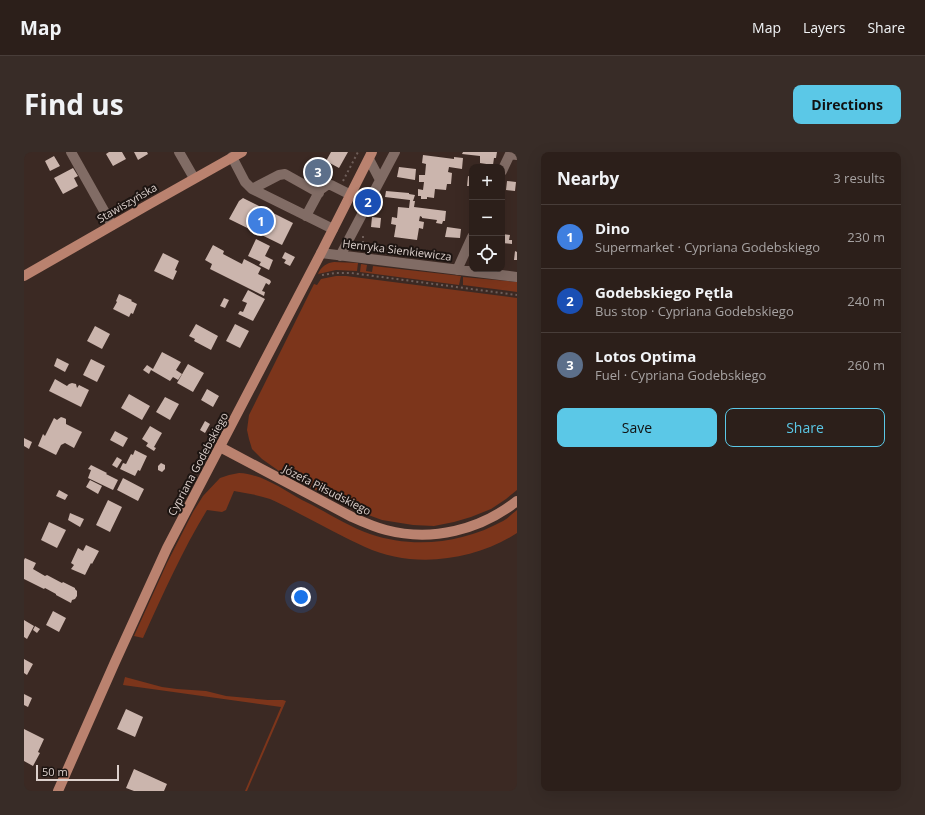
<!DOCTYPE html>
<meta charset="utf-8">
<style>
:root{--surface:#2c1f1a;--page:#382c27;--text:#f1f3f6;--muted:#a6a2a2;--line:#483d39;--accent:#5bc8e7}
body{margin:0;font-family:"Open Sans",sans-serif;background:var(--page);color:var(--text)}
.controls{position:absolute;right:12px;top:12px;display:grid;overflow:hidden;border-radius:8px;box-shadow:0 4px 16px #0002}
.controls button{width:36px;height:36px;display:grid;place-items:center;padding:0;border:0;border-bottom:1px solid var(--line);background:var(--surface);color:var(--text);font:20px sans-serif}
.scale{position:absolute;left:12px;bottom:10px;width:83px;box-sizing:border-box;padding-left:4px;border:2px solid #dcd0cc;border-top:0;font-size:11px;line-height:14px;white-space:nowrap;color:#dcd0cc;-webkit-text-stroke:3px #1c1411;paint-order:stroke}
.you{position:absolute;left:277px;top:445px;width:14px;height:14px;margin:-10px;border:3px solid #fff;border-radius:50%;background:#1a73e8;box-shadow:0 0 0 6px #1a73e833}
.badge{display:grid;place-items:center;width:26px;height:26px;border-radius:50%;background:var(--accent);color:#fff;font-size:13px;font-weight:700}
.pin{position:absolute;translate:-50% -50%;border:2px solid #fff;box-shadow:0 1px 4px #0006}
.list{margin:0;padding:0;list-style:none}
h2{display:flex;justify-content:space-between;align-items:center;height:52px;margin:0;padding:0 16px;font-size:17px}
h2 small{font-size:13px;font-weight:400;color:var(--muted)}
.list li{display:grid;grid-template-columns:26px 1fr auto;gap:12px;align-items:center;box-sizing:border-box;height:64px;padding:0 16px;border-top:1px solid var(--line)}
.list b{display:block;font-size:15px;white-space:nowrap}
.list p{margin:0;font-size:13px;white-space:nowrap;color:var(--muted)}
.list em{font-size:13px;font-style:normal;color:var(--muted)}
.actions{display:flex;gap:8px;padding:12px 16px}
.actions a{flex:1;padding:9px 0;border:1px solid var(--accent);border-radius:8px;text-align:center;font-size:14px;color:var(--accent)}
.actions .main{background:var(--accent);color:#111}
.icon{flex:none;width:22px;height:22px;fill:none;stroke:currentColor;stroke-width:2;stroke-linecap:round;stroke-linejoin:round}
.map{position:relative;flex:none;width:493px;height:639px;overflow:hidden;border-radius:8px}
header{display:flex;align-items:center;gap:24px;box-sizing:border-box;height:56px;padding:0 20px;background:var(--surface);border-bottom:1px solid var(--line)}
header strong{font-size:19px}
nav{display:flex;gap:22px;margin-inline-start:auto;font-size:14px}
.intro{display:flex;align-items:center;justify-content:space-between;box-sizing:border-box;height:96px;padding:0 24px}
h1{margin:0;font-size:28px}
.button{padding:10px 18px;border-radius:8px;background:var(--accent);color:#111;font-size:14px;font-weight:700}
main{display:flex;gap:24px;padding:0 24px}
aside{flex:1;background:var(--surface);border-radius:8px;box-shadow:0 4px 16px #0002}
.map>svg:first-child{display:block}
</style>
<header>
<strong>Map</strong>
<nav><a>Map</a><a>Layers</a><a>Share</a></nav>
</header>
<div class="intro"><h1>Find us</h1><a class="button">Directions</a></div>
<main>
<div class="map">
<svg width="493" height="639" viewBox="0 0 493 639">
<rect width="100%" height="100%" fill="#3b2923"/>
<!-- green -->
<path fill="#7c351b" d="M 310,110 L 334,111 L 333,119 L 312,118 L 294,122 C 297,115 302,111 310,110 Z
M 337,112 L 343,113 L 342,119 L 348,120 L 349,114 L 437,124 L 435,133 L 336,120 Z
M 312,124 L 322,124 L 493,146 L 493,338 L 482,347 L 467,357 L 447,365 L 430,370 L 410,374 L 389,373 L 358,368 L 328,357 L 255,319 L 238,307 L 228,297 L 225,287 L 223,278 L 225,263 L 290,132 L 293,133 L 297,127 Z
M 439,125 L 493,130 L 493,140 L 439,133 Z
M 215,321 C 238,322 258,337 278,348 C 301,359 323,374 346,382 C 390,397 439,391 479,369 C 484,366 488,362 493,358 L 493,381 C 451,409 388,417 341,395 C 319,385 298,373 276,362 C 266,357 256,351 246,347 C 234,343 222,341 210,339 L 202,358 L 198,360 L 183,358 C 158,399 139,442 119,486 L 110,484 L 143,411 L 169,360 L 179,344 L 196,326 L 205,323 Z
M 101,525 L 138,535 L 153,537 L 182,539 L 202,544 L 244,548 L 259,548 L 262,549 L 223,639 L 221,639 L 257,555 L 99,533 Z"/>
<!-- building -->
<path fill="#cbb5ad" d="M 85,0 L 98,0 L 102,7 L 89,14 L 82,2 Z
M 110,0 L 123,0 L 124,2 L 114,8 Z
M 307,0 L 324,0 L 315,16 L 302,9 Z
M 439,0 L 473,0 L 472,6 L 470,6 L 469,13 L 456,11 L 456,4 L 438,2 Z
M 399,3 L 430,7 L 430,5 L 439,6 L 438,17 L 425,15 L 424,20 L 428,21 L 427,32 L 423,32 L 422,38 L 411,37 L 410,46 L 403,45 L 403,47 L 397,47 L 397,44 L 394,44 L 394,37 L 399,38 L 400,30 L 395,30 L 395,23 L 401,23 L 402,12 L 398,11 Z
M 30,4 L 36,14 L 26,19 L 21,9 Z
M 293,7 L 305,13 L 295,32 L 283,26 Z
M 375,15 L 392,17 L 391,28 L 373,25 Z
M 49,16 L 54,24 L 50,26 L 54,34 L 39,42 L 30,26 Z
M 444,24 L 448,25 L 448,34 L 443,34 Z
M 483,29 L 492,30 L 491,39 L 482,38 Z
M 362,39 L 385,41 L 385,42 L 391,43 L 389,49 L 391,49 L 390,55 L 422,59 L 421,69 L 419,69 L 418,72 L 412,71 L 413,68 L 398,66 L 398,65 L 396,64 L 395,69 L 400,70 L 399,77 L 395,76 L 393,88 L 370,85 L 372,73 L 367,72 L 368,65 L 373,66 L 374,55 L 385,56 L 386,48 L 361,45 Z
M 219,46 L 269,71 L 258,93 L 205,67 L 215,49 Z
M 348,65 L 357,66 L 356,76 L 347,75 Z
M 423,75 L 437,77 L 436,86 L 421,85 Z
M 478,82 L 486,83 L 485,88 L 488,88 L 488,92 L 478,91 Z
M 232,87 L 246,94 L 241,104 L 249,108 L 245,118 L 235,113 L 237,110 L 224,104 Z
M 189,93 L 200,99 L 199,102 L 218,112 L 220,107 L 237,116 L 234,122 L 246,128 L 247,130 L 245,133 L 242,131 L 238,139 L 241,140 L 240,144 L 186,117 L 188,112 L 181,108 Z
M 491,99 L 493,100 L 493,108 L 490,108 Z
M 261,100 L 271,105 L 266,114 L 260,111 L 262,108 L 258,106 Z
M 139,101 L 155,109 L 151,118 L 153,119 L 149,128 L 130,119 Z
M 224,138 L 241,147 L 229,169 L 214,162 L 216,159 L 219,160 L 223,151 L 218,149 Z
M 95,142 L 108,148 L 107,149 L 113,152 L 109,162 L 107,161 L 105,165 L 89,157 L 93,150 L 92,149 Z
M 200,146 L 205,148 L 201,156 L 196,154 Z
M 172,172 L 194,184 L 187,198 L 170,189 L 171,187 L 165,184 Z
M 211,172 L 225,179 L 216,196 L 202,189 Z
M 71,174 L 86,182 L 78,197 L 63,189 Z
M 138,200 L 157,210 L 152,218 L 158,222 L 154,228 L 149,225 L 146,229 L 127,218 L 125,222 L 119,218 L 123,213 L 129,217 Z
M 33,206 L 45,212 L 41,220 L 30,214 Z
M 67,207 L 81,214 L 73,230 L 59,223 Z
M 164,212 L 180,221 L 169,240 L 153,231 Z
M 31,227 L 43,234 L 45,232 L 48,231 L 52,232 L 53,236 L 55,233 L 65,238 L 57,255 L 25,239 Z
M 183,237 L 195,244 L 189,255 L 177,248 Z
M 105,242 L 126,254 L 118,268 L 97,256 Z
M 141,245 L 155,252 L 146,268 L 132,260 Z
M 37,265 L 40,266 L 42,267 L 42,272 L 58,280 L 50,296 L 41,291 L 37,293 L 32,303 L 14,294 L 19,282 L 21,284 L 30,266 L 33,268 Z
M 181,269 L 186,272 L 181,281 L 176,278 Z
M 126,274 L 138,281 L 130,295 L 132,296 L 130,299 L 122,294 L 124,291 L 118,287 Z
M 91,279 L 104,286 L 99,295 L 86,288 Z
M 0,286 L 8,290 L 5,297 L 0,294 Z
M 111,298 L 123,304 L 116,319 L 114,318 L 111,324 L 96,317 L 99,311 L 102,312 L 107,302 L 109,303 Z
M 93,305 L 98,308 L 93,316 L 88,313 Z
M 137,311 L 141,313 L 141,317 L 138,320 L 134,318 L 134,314 Z
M 67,313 L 83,321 L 82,322 L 94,328 L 89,338 L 64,326 L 67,318 L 64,317 Z
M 99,326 L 120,337 L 114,349 L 93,338 Z
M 66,328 L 78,334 L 74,342 L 62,335 Z
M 35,338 L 44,343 L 41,348 L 32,344 Z
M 84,348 L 98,355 L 86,380 L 72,373 Z
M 46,361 L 60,367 L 56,375 L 44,368 Z
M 25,370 L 42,378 L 33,396 L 17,388 Z
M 62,393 L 75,399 L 68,412 L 67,411 L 61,423 L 47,417 L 50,413 L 47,411 L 54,396 L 59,399 Z
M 1,406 L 12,411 L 9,417 L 21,424 L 23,423 L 38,431 L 39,430 L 51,436 L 51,437 L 53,439 L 53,444 L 51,447 L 48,448 L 47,451 L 32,443 L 32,442 L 21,436 L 20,437 L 0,427 L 0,408 Z
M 29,459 L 42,466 L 35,480 L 22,473 Z
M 0,468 L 10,474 L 3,487 L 0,485 Z
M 11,474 L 16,477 L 13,481 L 9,478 Z
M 0,507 L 9,512 L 3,523 L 0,521 Z
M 0,542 L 8,546 L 4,555 L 0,553 Z
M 102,557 L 119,565 L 111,585 L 93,577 Z
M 0,577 L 20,587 L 14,600 L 16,601 L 9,614 L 0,609 Z
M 110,617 L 143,632 L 140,639 L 110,639 L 102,636 Z"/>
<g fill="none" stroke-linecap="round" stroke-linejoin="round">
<!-- path -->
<path stroke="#6e5e59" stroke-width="2" stroke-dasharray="2 3" stroke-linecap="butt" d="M 319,29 L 334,0
M 339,96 L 339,84
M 298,123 L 312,121 L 327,121 L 493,143"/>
<!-- minor -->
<path stroke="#816c65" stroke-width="10" d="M 47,0 L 88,73
M 155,0 L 170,26
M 208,5 L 221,30 L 228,37 L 309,77
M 345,7 L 356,28
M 478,19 L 486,2 L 493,3
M 228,37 L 255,23 L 261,22 L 295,41
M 282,64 L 296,38 L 303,33 L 307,33 L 327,43
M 297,101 L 493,125
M 316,104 L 371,0
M 433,118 L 448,85"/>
<!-- major -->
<path stroke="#ba826f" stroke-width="10" d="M 0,124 L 122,54 L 218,0
M 196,295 L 328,365 C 339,370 350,375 362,378 C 408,390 456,378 493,349
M 34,639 L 91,510 L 143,396 L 297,101 L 348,0"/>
</g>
<g text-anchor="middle" stroke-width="4" stroke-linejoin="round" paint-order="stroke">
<!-- street labels -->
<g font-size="11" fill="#dcd0cc" stroke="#1c1411">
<text transform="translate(103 51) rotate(-30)" y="4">Stawiszyńska</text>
<text transform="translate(373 98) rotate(7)" y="4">Henryka Sienkiewicza</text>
<text transform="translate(174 312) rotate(-62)" y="4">Cypriana Godebskiego</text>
<text transform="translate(303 338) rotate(27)" y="4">Józefa Piłsudskiego</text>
</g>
</g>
</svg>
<div class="controls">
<button>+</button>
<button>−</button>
<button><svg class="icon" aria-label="locate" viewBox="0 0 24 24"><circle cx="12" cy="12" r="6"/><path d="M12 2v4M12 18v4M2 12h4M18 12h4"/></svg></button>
</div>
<div class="scale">50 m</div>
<div class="you"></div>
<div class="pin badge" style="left:237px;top:69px;background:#3f7fe0">1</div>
<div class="pin badge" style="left:344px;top:50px;background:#1a4fb4">2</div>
<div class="pin badge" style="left:294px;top:20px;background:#5c6f8a">3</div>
</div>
<aside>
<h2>Nearby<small>3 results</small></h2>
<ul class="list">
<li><span class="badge" style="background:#3f7fe0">1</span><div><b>Dino</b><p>Supermarket · Cypriana Godebskiego</p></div><em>230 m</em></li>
<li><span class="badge" style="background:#1a4fb4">2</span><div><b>Godebskiego Pętla</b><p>Bus stop · Cypriana Godebskiego</p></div><em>240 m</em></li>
<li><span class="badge" style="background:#5c6f8a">3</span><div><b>Lotos Optima</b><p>Fuel · Cypriana Godebskiego</p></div><em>260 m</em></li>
</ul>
<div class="actions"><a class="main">Save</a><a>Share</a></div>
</aside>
</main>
